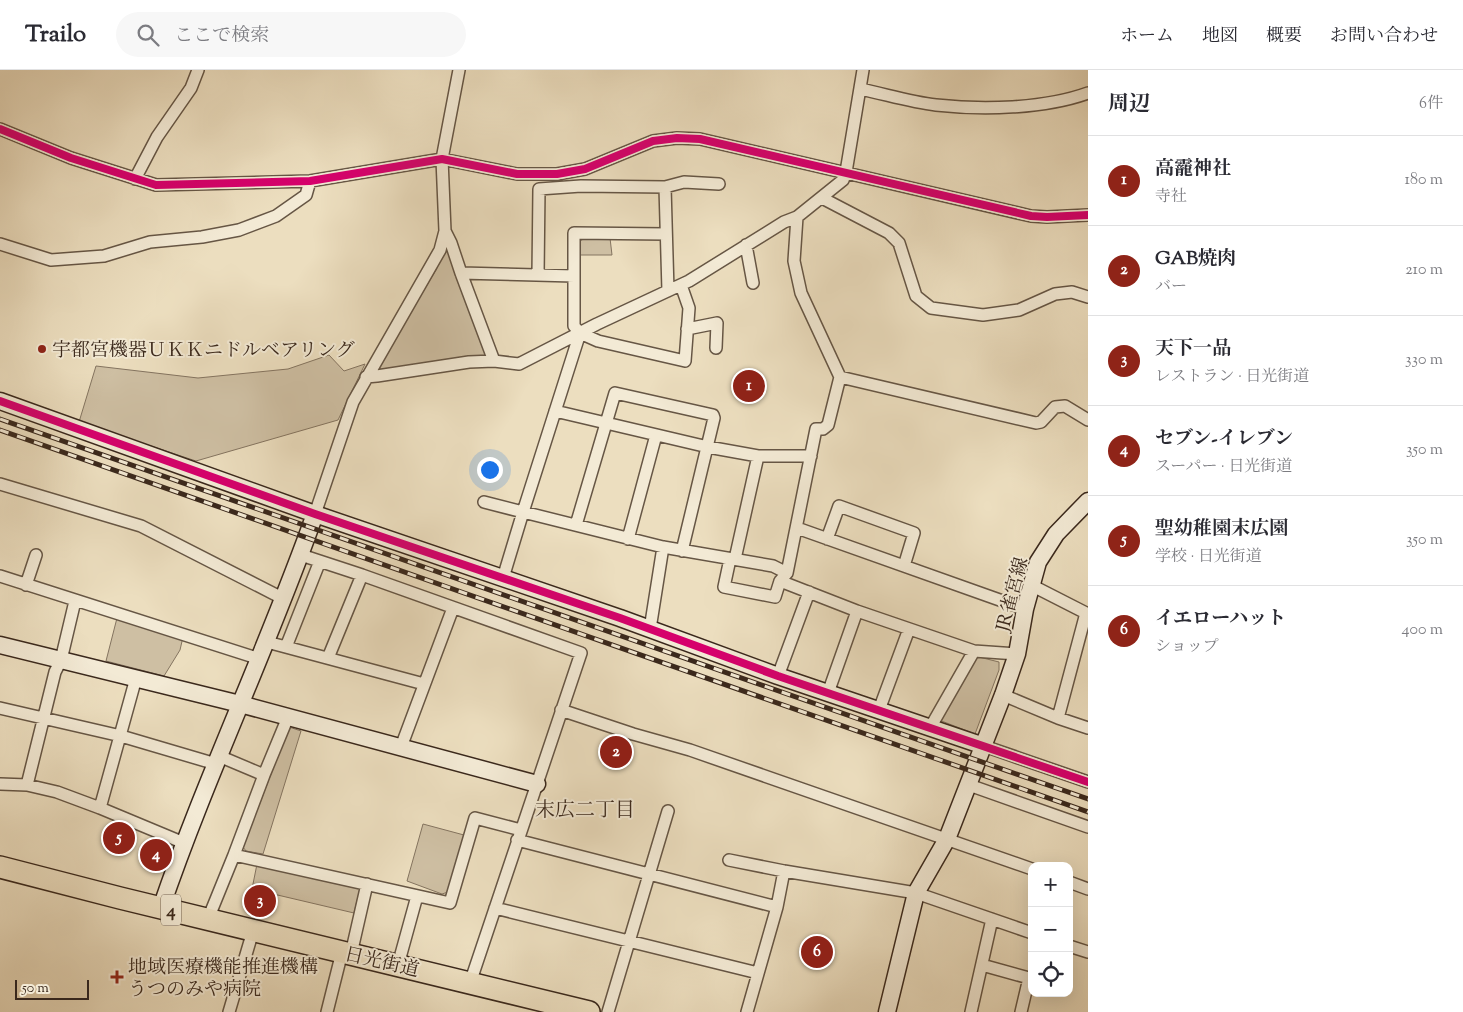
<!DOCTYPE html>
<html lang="ja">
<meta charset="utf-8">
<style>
:root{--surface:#fff;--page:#f7f7f7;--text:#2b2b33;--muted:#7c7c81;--line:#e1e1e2;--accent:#8f2418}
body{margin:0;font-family:"Sorts Mill Goudy","Noto Serif JP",serif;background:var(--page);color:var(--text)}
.controls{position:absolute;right:15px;bottom:15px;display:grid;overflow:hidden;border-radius:10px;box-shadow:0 5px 20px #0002}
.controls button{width:45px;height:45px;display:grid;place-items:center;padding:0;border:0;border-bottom:1px solid var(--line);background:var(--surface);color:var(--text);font:25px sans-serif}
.scale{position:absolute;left:15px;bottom:12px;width:74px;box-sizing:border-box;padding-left:5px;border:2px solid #3a281c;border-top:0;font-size:14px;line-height:18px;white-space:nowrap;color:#3a281c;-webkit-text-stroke:4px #f3ead5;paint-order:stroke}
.you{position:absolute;left:489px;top:399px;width:18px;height:18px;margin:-12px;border:4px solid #fff;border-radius:50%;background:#1a73e8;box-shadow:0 0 0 8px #1a73e833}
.badge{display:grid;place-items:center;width:32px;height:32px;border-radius:50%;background:var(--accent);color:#fff;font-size:16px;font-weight:700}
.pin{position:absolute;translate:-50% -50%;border:2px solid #fff;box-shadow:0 1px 5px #0006}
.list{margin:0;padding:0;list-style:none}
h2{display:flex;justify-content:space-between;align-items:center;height:65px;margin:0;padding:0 20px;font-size:21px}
h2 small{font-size:16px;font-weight:400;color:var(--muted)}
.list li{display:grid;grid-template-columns:32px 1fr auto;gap:15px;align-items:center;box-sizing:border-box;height:90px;padding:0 20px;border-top:1px solid var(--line)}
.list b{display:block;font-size:19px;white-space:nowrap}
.list p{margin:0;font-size:16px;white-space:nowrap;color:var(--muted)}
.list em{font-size:16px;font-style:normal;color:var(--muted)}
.icon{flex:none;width:28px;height:28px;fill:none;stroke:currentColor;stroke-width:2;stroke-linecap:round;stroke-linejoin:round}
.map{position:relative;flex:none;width:1088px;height:942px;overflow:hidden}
header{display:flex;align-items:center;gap:30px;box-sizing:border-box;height:70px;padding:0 25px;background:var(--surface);border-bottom:1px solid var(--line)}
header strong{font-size:24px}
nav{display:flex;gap:28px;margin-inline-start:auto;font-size:18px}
.search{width:350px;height:45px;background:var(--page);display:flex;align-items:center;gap:12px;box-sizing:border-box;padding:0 18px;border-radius:28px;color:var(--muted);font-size:19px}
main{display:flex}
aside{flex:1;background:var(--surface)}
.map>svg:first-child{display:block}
</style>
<header>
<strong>Trailo</strong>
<div class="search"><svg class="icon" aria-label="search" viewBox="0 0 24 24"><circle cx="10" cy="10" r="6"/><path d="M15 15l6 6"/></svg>ここで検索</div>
<nav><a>ホーム</a><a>地図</a><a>概要</a><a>お問い合わせ</a></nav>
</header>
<main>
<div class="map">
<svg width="1088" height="942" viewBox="0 0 1088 942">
<rect width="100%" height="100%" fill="#ecdebf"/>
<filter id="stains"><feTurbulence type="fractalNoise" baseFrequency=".004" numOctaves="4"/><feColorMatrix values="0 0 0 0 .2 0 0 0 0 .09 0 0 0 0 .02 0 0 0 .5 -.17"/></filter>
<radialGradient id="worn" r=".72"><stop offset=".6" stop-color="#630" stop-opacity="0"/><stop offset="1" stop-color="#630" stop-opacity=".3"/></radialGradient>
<!-- green -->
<path fill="#cebfa3" stroke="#847460" d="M 587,167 L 610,168 L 612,185 L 580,185 L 580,171 Z
M 446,176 L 490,286 L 375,301 L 436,200 Z
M 329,285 L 344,301 L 365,294 L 338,350 L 196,391 L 79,352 L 96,296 L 198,308 L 288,299 Z
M 117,548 L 183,567 L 180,580 L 164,606 L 106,591 Z
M 975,586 L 999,592 L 999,600 L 975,664 L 939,650 Z
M 289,657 L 301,661 L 263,784 L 246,781 L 243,777 Z
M 423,754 L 464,765 L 448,822 L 442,824 L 407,811 Z
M 257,794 L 361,814 L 354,843 L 252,819 Z"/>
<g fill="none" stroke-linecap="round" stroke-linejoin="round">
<!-- street casing -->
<g stroke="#665645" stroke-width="14">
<path id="street" d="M 860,19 C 885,24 910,32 936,35 C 982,40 1044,39 1088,23
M 0,59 L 71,88 L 156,115 L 310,111 L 442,89 L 517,104 L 557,104 L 585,99 L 653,71 L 677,68 L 700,69 L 1031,146 L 1047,147 L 1088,145
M 135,109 L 157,67 L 191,18 L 198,0
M 665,117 L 684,112 L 719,114
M 822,128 L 889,163 L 899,173 L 916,226 L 931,238 L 983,245 L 1019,240 L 1055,224 L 1072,222 L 1088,227
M 445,161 L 451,173 L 461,203 L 494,291
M 666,164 L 574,163 L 574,256 L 580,263 L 598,271 L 685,291 L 689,238 L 681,215
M 0,174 L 51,190 L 104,186 L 150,172 L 202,167 L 239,160 L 276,146 L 306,125 L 310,111
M 746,175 L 753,213
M 461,203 L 574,206
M 538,205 L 539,119 L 581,116 L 665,117 L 668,221
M 687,259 L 717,253 L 716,278
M 580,263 L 523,442 L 663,477 L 773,496 L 787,503 L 780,511 L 857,541 L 974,581 L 1017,584
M 366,307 L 377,306 L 469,292 L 494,291 L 519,294 L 597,254 L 689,211 L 784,152 L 797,147 L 843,110 L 846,102 L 863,0
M 840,307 L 1036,353 L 1041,352 L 1055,337 L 1065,336 L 1088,350
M 555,341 L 708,377 L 758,386 L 811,386
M 0,414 L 141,456 L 284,529
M 484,432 L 523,442 L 503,508
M 315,444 L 353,332 L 440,180 L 445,161 L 442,89 L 459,0
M 576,455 L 615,323 L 713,345 L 714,348 L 682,481
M 797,458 L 1025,539
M 628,469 L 656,365
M 827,469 L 839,436 L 914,463 L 904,496
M 301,485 L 362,505 L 581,583 L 470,913
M 730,489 L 724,517 L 775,527 L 780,511
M 735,489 L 758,386
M 787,503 L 816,359 L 823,359 L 828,355 L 840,307 L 801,223 L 794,191 L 797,147
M 0,506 L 260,589
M 26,515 L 36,485
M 1031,515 L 1086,543 L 1058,648
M 650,559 L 663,477
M 267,572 L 424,614
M 286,577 L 320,491
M 328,588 L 362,505
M 778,606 L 809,522
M 828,623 L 857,541
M 1003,625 L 1058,648 L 1088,658
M 0,638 L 121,666 L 216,694
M 561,640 L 633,664 L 690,680 L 1032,799
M 879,640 L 909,559
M 288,647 L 264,705 L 234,785 L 450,833 L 475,748 L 521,760
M 930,658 L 974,581
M 984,676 L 1088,712
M 401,677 L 453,538
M 219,686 L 264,705
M 0,714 L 27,715 L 57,722 L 100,738 L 184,773
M 27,715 L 55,602 L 61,590 L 75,531
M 969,715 L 1088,757
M 100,738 L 136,608
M 517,770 L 777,837 L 784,801
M 729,790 L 784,801 L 916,823 L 1032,863
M 1069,812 L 1088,819
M 495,838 L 758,903
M 208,849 L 234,785
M 1069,876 L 1088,882
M 351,884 L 367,814
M 398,895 L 417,826
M 982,895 L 1029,908 L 1021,942
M 229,942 L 253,861
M 327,942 L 342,882
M 608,942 L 668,741
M 747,942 L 777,837
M 971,942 L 992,849"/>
</g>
<!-- secondary casing -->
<g stroke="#3a281c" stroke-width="19">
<path id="secondary" d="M 0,331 L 315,444 L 620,548 L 778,606 L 984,676
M 0,575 L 240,634 L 537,714
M 161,838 C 207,704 268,577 315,444
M 887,942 L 916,823 L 947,769 L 1003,625 L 1017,584 L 1025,539 L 1038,492 L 1056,464 L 1088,431"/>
</g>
<!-- highway casing -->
<g stroke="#3a281c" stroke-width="24">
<path id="highway" d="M 0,797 L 120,828 L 589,942"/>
</g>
<!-- street -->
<use href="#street" stroke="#f3ead5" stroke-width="11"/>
<!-- secondary -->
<use href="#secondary" stroke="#f3ead5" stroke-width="16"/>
<!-- highway -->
<use href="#highway" stroke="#ecdebf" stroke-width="21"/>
<!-- rail casing -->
<g stroke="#3a281c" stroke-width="5">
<path id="rail" d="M 0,349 L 1088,729
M 0,360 L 1088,742"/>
</g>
<!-- rail -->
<use href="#rail" stroke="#f3ead5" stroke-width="3" stroke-dasharray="9" stroke-linecap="butt"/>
<!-- cycleway casing -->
<g stroke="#f3ead5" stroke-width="11">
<path id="cycleway" d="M 0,59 L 71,88 L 156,115 L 310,111 L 442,89 L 517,104 L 557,104 L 585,99 L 653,71 L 677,68 L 700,69 L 1031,146 L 1047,147 L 1088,145
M 0,331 L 315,444 L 620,548 L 778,606 L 1088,712"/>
</g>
<!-- cycleway -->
<use href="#cycleway" stroke="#d6006c" stroke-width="8"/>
</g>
<!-- markers -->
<g fill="#8f2418" stroke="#f3ead5" stroke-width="2">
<circle cx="42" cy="279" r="5"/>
<path d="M114.5 899.5h5v5h5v5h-5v5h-5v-5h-5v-5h5z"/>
</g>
<g text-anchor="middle" stroke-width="4" stroke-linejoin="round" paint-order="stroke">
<!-- shield labels -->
<rect fill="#f3ead5" stroke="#726254" stroke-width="1" x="161" y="824.5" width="20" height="31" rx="4"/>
<g font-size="18" font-weight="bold" fill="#3a281c">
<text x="171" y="846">4</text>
</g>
<!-- poi labels -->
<g font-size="19" fill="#3a281c" stroke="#f3ead5" text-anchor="start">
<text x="52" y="286">宇都宮機器ＵＫＫニドルベアリング</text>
<text x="128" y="903">地域医療機能推進機構<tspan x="128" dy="22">うつのみや病院</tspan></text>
</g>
<!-- street labels -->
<g font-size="19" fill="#3a281c" stroke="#f3ead5">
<text transform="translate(1011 524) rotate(-75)" y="7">JR雀宮線</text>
<text transform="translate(382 891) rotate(13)" y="7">日光街道</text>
</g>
<!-- neighbourhood labels -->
<g font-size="20" fill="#3a281c" stroke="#f3ead5">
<text x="585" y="746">末広二丁目</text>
</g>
</g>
<rect width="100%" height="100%" filter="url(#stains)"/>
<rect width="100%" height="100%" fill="url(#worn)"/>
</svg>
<div class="controls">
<button>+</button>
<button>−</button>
<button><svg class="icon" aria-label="locate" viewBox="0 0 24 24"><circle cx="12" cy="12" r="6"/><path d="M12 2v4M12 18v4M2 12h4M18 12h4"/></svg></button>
</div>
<div class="scale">50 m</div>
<div class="you"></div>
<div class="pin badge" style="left:749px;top:316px">1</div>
<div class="pin badge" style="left:616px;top:682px">2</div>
<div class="pin badge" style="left:260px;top:831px">3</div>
<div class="pin badge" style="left:156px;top:785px">4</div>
<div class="pin badge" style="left:119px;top:768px">5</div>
<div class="pin badge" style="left:817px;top:882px">6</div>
</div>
<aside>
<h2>周辺<small>6件</small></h2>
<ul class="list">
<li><span class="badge">1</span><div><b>高靇神社</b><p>寺社</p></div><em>180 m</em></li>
<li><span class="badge">2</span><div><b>GAB焼肉</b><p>バー</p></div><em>210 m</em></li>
<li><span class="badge">3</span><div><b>天下一品</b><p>レストラン · 日光街道</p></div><em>330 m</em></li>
<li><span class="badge">4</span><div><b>セブン-イレブン</b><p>スーパー · 日光街道</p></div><em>350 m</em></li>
<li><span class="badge">5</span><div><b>聖幼稚園末広園</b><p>学校 · 日光街道</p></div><em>350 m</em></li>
<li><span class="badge">6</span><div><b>イエローハット</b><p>ショップ</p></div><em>400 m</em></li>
</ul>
</aside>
</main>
